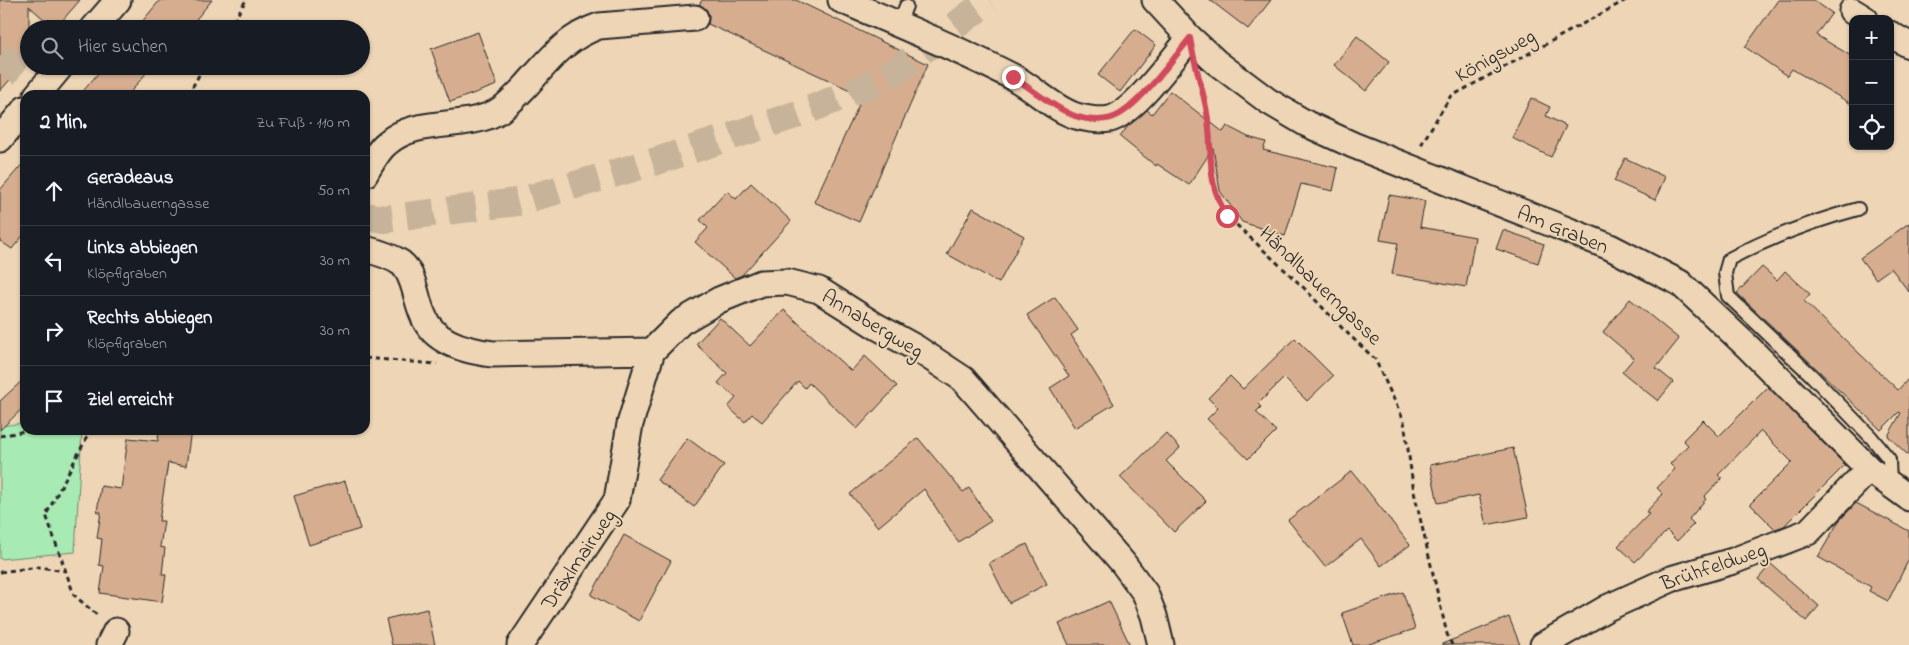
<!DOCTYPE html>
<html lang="de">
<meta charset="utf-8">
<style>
:root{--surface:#171b24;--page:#242831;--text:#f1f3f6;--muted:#9ea1a6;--line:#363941}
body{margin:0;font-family:"Indie Flower",sans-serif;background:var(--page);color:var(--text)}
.controls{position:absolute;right:15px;top:15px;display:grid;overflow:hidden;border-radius:10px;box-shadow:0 1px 4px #0004}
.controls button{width:45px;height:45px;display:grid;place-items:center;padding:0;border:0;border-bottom:1px solid var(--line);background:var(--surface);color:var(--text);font:25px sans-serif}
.stop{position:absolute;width:15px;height:15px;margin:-11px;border:4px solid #d1495b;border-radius:50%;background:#fff}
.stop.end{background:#d1495b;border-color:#fff;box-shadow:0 1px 5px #0008}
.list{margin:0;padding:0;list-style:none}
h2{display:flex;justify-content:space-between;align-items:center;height:65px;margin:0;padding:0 20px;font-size:21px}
h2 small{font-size:16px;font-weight:400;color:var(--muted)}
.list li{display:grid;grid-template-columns:32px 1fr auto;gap:15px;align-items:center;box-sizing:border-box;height:70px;padding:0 20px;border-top:1px solid var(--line)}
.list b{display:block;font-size:19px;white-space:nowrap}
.list p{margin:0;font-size:16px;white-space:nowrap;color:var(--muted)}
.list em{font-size:16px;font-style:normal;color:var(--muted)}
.icon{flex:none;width:28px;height:28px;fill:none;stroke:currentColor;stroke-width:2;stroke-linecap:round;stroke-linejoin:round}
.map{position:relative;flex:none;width:1909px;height:645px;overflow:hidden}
.search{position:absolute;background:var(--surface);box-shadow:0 1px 4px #0004;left:20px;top:20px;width:350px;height:55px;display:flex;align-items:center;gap:12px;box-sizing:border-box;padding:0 18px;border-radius:28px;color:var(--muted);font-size:19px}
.panel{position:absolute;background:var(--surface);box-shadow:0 1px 4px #0004;left:20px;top:90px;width:350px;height:345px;border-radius:15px}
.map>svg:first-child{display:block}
</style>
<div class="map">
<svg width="1909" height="645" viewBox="0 0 1909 645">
<rect width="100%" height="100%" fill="#edd5b5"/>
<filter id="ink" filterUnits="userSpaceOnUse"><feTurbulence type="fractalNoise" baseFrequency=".02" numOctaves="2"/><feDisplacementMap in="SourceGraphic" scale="10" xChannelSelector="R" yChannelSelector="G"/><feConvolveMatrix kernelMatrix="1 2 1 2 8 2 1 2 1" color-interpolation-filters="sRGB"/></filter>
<g filter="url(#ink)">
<!-- green -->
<path fill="#a8eab3" stroke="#6a8a6f" d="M 25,423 L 25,430 L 82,430 L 75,552 L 0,559 L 0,426 Z"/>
<!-- building -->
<path fill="#d6ae8f" stroke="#2b2b2b" d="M 0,0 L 80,0 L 55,29 L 29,6 L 29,58 L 0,91 Z
M 160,0 L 212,0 L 188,29 L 136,29 Z
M 702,0 L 796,0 L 928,64 L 859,222 L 814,202 L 863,96 L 708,24 L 709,16 L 707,10 L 699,5 Z
M 1210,0 L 1271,0 L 1248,29 Z
M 1778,0 L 1813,0 L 1832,13 L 1816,35 L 1853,57 L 1853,105 L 1792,69 L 1787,76 L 1745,47 Z
M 1135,29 L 1156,45 L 1120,92 L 1098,75 Z
M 478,32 L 497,85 L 450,102 L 431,49 Z
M 1357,36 L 1389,62 L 1366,91 L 1334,65 Z
M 104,66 L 152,66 L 128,95 L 80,95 Z
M 1170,91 L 1223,132 L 1227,126 L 1248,137 L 1266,142 L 1263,150 L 1338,168 L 1333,191 L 1301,184 L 1285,236 L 1242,222 L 1220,191 L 1213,148 L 1189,185 L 1157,164 L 1156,166 L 1120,137 L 1128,126 L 1147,110 L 1152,114 Z
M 1531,98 L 1550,107 L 1546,116 L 1566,126 L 1551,157 L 1512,138 Z
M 1625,158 L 1665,177 L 1655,200 L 1614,181 Z
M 25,161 L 25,233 L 12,249 L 0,241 L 0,190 Z
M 751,183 L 791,221 L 742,275 L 735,278 L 695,242 L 708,228 L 700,220 L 727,191 L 736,199 Z
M 1389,195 L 1425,201 L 1420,227 L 1475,237 L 1466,287 L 1392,274 L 1398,243 L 1380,240 Z
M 973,208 L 1024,236 L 999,283 L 947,254 Z
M 1909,223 L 1909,292 L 1891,268 L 1876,279 L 1860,258 Z
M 1503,230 L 1544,244 L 1538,263 L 1496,249 Z
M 1762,267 L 1777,280 L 1785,271 L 1810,294 L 1804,301 L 1898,390 L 1909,378 L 1909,456 L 1888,436 L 1901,413 L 1899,412 L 1881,430 L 1737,293 Z
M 1055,297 L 1078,330 L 1071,335 L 1114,404 L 1075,428 L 1050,388 L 1069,376 L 1027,315 Z
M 1630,299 L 1679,339 L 1656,368 L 1673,382 L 1658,401 L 1622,372 L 1634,358 L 1603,332 Z
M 784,310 L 851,371 L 865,356 L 897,386 L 857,429 L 809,383 L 805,388 L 798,381 L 762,422 L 752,414 L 745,422 L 728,407 L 736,398 L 718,383 L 727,373 L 696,344 L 720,318 L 750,346 Z
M 1295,338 L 1333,376 L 1307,401 L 1284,378 L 1258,404 L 1261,407 L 1256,412 L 1276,431 L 1248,459 L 1207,419 L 1218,408 L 1208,398 L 1230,376 L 1243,389 Z
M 25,378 L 25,406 L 0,430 L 0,401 Z
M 1768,387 L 1845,465 L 1784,526 L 1775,529 L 1750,504 L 1792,462 L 1761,431 L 1718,475 L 1722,478 L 1704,497 L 1706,499 L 1689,519 L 1694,524 L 1677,541 L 1667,531 L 1635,562 L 1618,546 L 1649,514 L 1646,512 L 1663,494 L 1657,488 L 1675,469 L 1670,464 L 1688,445 L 1683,440 L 1703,420 L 1719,436 Z
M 159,430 L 191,430 L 186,466 L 168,463 L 159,521 L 164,521 L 160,547 L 165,548 L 162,574 L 166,575 L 162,602 L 100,593 L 104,566 L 99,565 L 102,539 L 97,538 L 101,512 L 97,512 L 101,486 L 121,489 L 128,438 L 158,441 Z
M 1166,433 L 1180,448 L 1166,461 L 1206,501 L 1174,532 L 1120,477 Z
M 687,438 L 724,465 L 694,507 L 657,480 Z
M 918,438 L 963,492 L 969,488 L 991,521 L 958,542 L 924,489 L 878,527 L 850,494 Z
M 1513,448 L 1528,517 L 1486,525 L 1479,495 L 1438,503 L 1430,465 Z
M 1352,471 L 1410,545 L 1381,566 L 1361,539 L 1325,567 L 1288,520 Z
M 345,481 L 360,529 L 309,545 L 294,496 Z
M 1856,503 L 1909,531 L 1909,559 L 1888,601 L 1869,591 L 1871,587 L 1818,557 L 1839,521 Z
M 624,535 L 671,561 L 639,621 L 591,595 Z
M 1027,544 L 1047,584 L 1009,603 L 989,563 Z
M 1771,564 L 1819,606 L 1806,621 L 1758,579 Z
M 1403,592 L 1415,629 L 1366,645 L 1353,645 L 1342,613 Z
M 1109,601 L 1130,645 L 1069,645 L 1059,624 Z
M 427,609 L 435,645 L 392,645 L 386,619 Z
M 1509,617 L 1520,645 L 1442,645 L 1442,644 Z"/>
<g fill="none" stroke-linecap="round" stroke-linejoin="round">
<!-- secondary-tunnel -->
<path stroke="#c6b399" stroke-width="28" stroke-dasharray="28 14" stroke-linecap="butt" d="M 0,56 L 53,95
M 365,216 L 384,219 L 517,202 L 657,161 L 801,113 L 885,79 L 989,0"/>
<!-- lane casing -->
<g stroke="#2b2b2b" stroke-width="16">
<path id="lane" d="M 899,24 L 906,6
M 1858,209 C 1813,221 1771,237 1729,259 L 1725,273 L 1728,296 L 1811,375 L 1871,437 L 1889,459 L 1890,485"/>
</g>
<!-- street casing -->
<g stroke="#2b2b2b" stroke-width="29">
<path id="street" d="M 841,0 C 898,24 956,48 1011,76 C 1033,87 1053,109 1076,116 C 1087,119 1100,121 1110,119 C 1134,113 1173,58 1190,38
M 1155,0 L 1190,38 L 1216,62 L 1268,101 L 1307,124 L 1353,145 L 1610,247 L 1680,283 L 1749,348 L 1869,469 L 1909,498
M 1852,11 L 1865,19
M 93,29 L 118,0
M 1890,34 L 1909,45
M 37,95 L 61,66
M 0,139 L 25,109
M 365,174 C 371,164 378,150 387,143 C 417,117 461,130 495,113 C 507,107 515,97 524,88 C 548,62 564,38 599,26 L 695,18
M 365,249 C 377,252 391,256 401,263 C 410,270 413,283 416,293 C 418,301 420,308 423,315 C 433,343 467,351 493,354 L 652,351 L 681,322 L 719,300 L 761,283 L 787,282 L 819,290 L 876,326 L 916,348 L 963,379 L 1123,563 L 1145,593 L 1154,616 L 1161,645
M 109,645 L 116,631
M 520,645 L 617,500 L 630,424 L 652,351
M 1543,645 L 1607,608 L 1671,579 L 1733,561 L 1808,532 L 1869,469"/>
</g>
<!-- path -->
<path stroke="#2b2b2b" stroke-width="3" stroke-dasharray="5 4" stroke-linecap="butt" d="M 229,29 L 246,0
M 1199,80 C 1203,96 1208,110 1209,126 C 1212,161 1208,185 1227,216 L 1303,287 L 1343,329 L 1375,359 L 1404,421 L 1414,492 L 1447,634 L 1452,645
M 188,95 L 204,66
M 1421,145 L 1450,97 L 1626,0
M 365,358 L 437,364
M 93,430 L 86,439 L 46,515 L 74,595 L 98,616
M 0,436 L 30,430
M 0,572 L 39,567 L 65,571"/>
<!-- lane -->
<use href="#lane" stroke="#edd5b5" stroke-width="12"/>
<!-- street -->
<use href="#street" stroke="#edd5b5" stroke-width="25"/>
</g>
</g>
<g fill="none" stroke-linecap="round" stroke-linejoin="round" filter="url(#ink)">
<!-- route -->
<path stroke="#d1495b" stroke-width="6" d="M 1013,77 C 1032,89 1054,108 1075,116 C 1089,121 1107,122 1120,114 C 1142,101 1173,59 1190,38 C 1194,64 1203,88 1207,113 C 1214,152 1204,179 1227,216"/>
</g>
<g text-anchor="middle" stroke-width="4" stroke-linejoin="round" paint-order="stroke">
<!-- street labels -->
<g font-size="21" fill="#2b2b2b" stroke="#edd5b5">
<text transform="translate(1495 55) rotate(-29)" y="7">Königsweg</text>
<text transform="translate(1563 229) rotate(22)" y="7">Am Graben</text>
<text transform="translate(1321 285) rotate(44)" y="7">Händlbauerngasse</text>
<text transform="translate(873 323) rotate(31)" y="7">Annabergweg</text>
<text transform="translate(578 559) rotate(-56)" y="7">Dräxlmairweg</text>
<text transform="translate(1713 566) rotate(-19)" y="7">Brühfeldweg</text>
</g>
</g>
</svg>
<div class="controls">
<button>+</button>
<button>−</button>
<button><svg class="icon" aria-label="locate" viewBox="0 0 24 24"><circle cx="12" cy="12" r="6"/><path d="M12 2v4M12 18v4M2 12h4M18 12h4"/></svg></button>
</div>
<div class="stop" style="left:1227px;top:216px"></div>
<div class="stop end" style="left:1013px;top:77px"></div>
<div class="search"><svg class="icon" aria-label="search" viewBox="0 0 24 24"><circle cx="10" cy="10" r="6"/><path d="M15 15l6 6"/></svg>Hier suchen</div>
<section class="panel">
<h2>2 Min.<small>Zu Fuß · 110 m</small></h2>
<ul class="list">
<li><svg class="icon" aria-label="ahead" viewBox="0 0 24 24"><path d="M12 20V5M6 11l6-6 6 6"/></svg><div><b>Geradeaus</b><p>Händlbauerngasse</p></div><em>50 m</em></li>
<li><svg class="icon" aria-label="left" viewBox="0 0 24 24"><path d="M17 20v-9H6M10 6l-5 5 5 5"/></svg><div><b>Links abbiegen</b><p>Klöpflgraben</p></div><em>30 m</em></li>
<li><svg class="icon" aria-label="right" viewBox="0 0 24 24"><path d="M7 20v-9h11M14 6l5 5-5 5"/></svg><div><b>Rechts abbiegen</b><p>Klöpflgraben</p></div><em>30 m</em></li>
<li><svg class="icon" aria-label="arrive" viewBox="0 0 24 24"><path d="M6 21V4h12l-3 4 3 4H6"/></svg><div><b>Ziel erreicht</b></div></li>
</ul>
</section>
</div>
